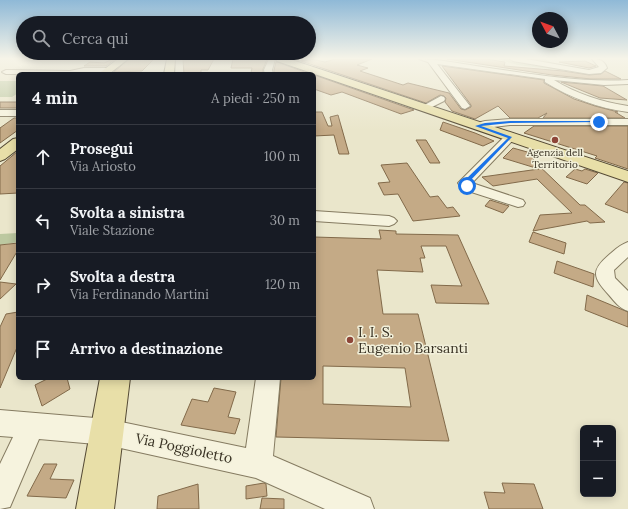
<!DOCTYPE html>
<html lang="it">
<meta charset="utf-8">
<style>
:root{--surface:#171b24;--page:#20242c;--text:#f1f3f6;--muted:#9ea1a6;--line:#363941}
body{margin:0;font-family:Lora,serif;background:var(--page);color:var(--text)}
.controls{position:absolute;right:12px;bottom:12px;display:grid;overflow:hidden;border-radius:6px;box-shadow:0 2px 10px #0003}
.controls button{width:36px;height:36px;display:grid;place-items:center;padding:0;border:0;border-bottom:1px solid var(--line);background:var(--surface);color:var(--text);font:20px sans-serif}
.compass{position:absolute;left:532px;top:12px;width:36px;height:36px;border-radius:50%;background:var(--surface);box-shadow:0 2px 10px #0003;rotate:311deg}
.stop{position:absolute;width:12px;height:12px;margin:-9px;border:3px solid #1a73e8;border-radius:50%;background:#fff}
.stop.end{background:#1a73e8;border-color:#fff;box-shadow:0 1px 4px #0008}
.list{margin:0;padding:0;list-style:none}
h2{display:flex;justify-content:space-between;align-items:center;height:52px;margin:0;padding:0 16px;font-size:17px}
h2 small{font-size:13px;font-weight:400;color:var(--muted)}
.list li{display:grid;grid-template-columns:26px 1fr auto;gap:12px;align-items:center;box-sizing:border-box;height:64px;padding:0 16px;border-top:1px solid var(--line)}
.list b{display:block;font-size:15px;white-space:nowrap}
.list p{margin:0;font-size:13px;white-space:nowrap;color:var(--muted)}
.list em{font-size:13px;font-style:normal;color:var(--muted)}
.icon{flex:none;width:22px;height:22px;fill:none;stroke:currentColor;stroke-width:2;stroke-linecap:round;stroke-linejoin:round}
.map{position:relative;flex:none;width:628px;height:509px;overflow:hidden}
.search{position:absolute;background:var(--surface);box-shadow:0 2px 10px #0003;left:16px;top:16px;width:300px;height:44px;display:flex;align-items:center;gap:10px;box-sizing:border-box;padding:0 14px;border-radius:22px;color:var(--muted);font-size:15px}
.panel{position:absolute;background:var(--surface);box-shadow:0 2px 10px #0003;left:16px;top:72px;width:300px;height:308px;border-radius:6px}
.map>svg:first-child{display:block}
</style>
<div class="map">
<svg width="628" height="509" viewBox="0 0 628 509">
<rect width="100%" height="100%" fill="#eae6cb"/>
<!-- green -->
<path fill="#bcc8a0" d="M 497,59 L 545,59 L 554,64 L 578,69 L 583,73 L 518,65 Z
M 0,81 L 18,81 L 18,93 L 12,97 L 0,97 Z
M 18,233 L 18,242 L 0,245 L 0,234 Z"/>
<!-- building -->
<path fill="#c4aa86" stroke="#826a4a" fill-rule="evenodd" d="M 113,59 L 115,59 L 106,66 L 84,66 L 90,62 L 104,63 Z
M 129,59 L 145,59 L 144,60 L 153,60 L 142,71 L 114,72 Z
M 214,59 L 208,70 L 201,70 L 201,74 L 184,74 L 183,60 Z
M 233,59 L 267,59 L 263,69 L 263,74 L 251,73 L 252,68 L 231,68 Z
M 311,59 L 325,62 L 335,59 L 372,59 L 357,65 L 368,68 L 360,71 L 403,85 L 408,83 L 449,93 L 461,109 L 465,110 L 471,107 L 471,105 L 442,66 L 544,80 L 544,83 L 574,99 L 595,106 L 618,112 L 615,112 L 625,118 L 543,118 L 547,113 L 538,118 L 510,118 L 498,106 L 475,119 L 452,111 L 445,102 L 446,98 L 444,96 L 440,95 L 426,103 L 301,61 Z
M 447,59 L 486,59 L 505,62 L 504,66 L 563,71 L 589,75 L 601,74 L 605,71 L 621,79 L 591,79 L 552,75 Z
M 585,61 L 596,66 L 589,68 L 559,62 Z
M 276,62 L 277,62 L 310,74 L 274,74 L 274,70 Z
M 314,75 L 414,110 L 401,114 L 342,92 L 331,95 L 314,89 Z
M 561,82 L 603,86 L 627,100 L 600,98 Z
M 0,102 L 18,102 L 18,108 L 0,108 Z
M 314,112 L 322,112 L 328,126 L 332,126 L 330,117 L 338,115 L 349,154 L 339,154 L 334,135 L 314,136 Z
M 14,118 L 18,118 L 18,130 L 0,143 L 0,128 Z
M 443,122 L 475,133 L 494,141 L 483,146 L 440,130 Z
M 534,126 L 628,126 L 628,169 L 595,158 L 597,156 L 524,133 Z
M 416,140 L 426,140 L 440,163 L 430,163 Z
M 513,148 L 538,155 L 533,160 L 580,205 L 585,205 L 605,222 L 590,223 L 587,221 L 533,231 L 540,215 L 572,213 L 537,179 L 493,186 L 482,177 L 539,169 L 503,158 Z
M 18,151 L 18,193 L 0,194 L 0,166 Z
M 407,163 L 430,197 L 438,196 L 447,208 L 453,207 L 460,216 L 413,221 L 398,194 L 384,195 L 378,183 L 390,182 L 381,165 Z
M 575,169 L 582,171 L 585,169 L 598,173 L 587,184 L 566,177 Z
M 624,182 L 628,183 L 628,213 L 605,204 Z
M 490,200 L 509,206 L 503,213 L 485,206 Z
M 379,230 L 396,231 L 396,234 L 458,235 L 489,304 L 436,303 L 431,285 L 462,286 L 446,246 L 421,246 L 425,258 L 420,258 L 423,272 L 377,270 L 383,314 L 418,314 L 449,441 L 276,437 L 281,378 L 314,378 L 314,237 L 381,239 ZM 323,366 L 405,368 L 411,407 L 323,404 Z
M 533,232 L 566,243 L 564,254 L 529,242 Z
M 18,243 L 18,250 L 0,280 L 0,245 Z
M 557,261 L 594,274 L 593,287 L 554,273 Z
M 0,282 L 16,284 L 0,299 Z
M 587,295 L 628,312 L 628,327 L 585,310 Z
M 18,312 L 18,345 L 0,388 L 0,327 L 6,314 Z
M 49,378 L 67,378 L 70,389 L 42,406 L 35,385 Z
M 214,388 L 236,392 L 228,417 L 240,419 L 235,434 L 181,425 L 192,399 L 208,402 Z
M 44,464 L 57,464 L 50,479 L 74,480 L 66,498 L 27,496 Z
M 264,483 L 266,484 L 267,496 L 246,499 L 246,486 Z
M 502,483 L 534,484 L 543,509 L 489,509 L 484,492 L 505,493 Z
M 198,484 L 199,509 L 157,509 L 158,496 Z
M 262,498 L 284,499 L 284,509 L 260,509 Z"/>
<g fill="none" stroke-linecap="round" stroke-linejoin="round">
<!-- minor casing -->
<g stroke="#857b61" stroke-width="2">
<path id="minor" d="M 269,59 L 275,59 L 272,70 L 273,74 L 265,74 L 264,70 Z
M 419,59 C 438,59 457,63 476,66 C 524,73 580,83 628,80 L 628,84 L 604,85 L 554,80 C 577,94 602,102 628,106 L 628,112 C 598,108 571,98 545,82 L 545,79 L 437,64 L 470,106 L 465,109 L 462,108 L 428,62 Z
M 510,59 L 526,59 L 589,70 L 599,67 L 592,59 C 599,59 604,60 607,68 L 601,73 L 589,74 L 513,61 Z
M 84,68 L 109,68 L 113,70 C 106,75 85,72 76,74 L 6,74 L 2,72 L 6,70 L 70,71 Z
M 441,96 L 444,97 L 445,99 L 444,101 L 424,111 L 419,108 Z
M 0,110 L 18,110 L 18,116 L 0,116 Z
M 510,119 L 628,119 L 628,125 L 510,125 L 477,129 L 472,126 L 473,124 L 485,121 Z
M 510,134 L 514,135 L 515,137 L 514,139 L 472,183 L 523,200 L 525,203 L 523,206 L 518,207 L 462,189 L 458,183 L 506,135 Z
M 314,211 L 389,216 L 394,218 L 397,221 L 394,224 L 389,226 L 314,221 Z
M 628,242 L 628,257 L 614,270 L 615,278 L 628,291 L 628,311 C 619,308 615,302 609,295 C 593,277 590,271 610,254 C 616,249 620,245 628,242 Z
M 256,378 L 280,378 L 273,456 L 370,498 L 374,509 L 325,509 L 256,478 L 107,445 L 39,439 L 10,507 L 0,509 L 0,464 L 13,437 L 0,436 L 0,410 L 107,419 L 246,448 Z"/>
</g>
<!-- major casing -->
<g stroke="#544934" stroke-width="2">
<path id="major" d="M 118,59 L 128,59 L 109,74 L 98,74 Z
M 167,59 L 175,59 L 174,74 L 164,74 Z
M 276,59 L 289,59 L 628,171 L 628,182 L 277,61 Z
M 18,138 L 18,149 L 5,159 L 0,161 L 0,149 L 13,139 Z
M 100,378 L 130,378 L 114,509 L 76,509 Z"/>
</g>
<!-- minor -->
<use href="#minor" fill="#f6f3de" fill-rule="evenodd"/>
<!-- major -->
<use href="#major" fill="#e8dfa8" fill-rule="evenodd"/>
</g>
<!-- sky -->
<linearGradient id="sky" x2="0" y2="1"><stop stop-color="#8fb9d7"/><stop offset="0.45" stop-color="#f6f4e8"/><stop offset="1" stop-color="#f6f4e8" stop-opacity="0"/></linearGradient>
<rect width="628" height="130" fill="url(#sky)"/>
<!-- route -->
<path fill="#1a73e8" d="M 510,121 L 599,121 L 601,122 L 510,123 L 481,126 L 512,137 L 468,183 L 469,187 L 465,187 L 463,182 L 508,138 L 475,126 L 485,123 Z"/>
<!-- markers -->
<g fill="#8e4638" stroke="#f2f0da" stroke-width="1.5">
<circle cx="555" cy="140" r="4"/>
<circle cx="350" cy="340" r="4"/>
</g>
<g text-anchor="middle" stroke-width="3" stroke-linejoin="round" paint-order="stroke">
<!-- far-poi labels -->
<g font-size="10" fill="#383123" stroke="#f2f0da">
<text x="555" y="156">Agenzia dell<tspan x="555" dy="12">Territorio</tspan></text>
</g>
<!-- near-poi labels -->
<g font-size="14" fill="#383123" stroke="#f2f0da" text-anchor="start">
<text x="358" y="337">I. I. S.<tspan x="358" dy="16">Eugenio Barsanti</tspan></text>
</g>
<!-- near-street labels -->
<g font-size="14" fill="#383123" stroke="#f2f0da">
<text transform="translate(184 448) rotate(12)" y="5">Via Poggioletto</text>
</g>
</g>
</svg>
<div class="controls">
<button>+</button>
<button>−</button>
</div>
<svg class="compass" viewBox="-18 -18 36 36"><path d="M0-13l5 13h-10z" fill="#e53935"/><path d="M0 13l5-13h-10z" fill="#9ea1a6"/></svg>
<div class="stop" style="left:467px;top:186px"></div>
<div class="stop end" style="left:599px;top:122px"></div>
<div class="search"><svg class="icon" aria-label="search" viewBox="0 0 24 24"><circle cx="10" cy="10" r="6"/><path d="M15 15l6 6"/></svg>Cerca qui</div>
<section class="panel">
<h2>4 min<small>A piedi · 250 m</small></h2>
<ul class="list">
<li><svg class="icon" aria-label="ahead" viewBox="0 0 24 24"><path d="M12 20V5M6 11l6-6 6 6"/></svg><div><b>Prosegui</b><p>Via Ariosto</p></div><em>100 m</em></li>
<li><svg class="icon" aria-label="left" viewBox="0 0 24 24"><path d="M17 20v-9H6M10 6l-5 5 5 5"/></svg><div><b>Svolta a sinistra</b><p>Viale Stazione</p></div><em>30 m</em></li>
<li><svg class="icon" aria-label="right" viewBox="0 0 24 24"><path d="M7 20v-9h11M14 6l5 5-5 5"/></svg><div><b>Svolta a destra</b><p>Via Ferdinando Martini</p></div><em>120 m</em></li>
<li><svg class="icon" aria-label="arrive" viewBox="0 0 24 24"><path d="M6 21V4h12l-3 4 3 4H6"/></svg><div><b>Arrivo a destinazione</b></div></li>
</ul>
</section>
</div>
